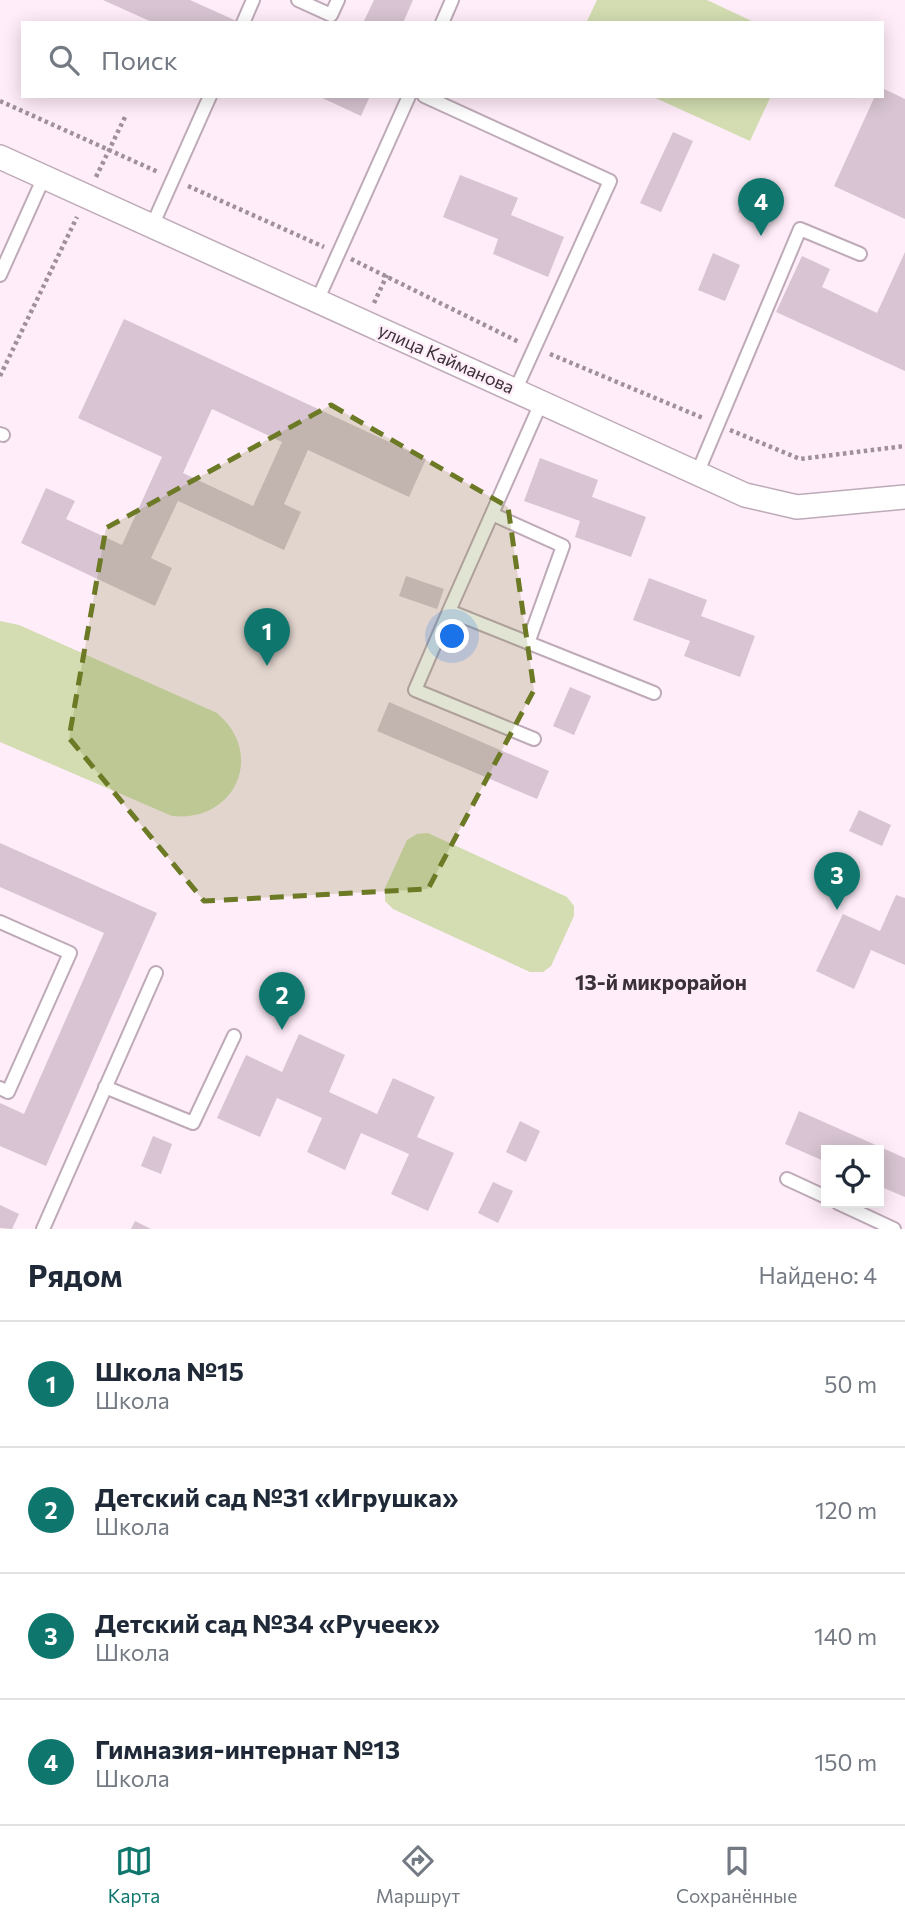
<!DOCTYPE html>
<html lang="ru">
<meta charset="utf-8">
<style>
:root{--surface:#fff;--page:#f2f2f3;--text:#1f2937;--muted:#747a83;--line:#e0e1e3;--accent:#0f766e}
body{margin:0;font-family:Commissioner,sans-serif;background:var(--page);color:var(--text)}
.controls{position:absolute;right:21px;bottom:21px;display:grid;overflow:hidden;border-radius:0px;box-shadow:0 4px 18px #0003}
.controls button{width:63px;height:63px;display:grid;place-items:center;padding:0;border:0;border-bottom:2px solid var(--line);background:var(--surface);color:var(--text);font:35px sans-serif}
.you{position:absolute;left:453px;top:637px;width:24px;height:24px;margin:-18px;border:5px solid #fff;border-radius:50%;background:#1a73e8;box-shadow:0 0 0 10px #1a73e833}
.badge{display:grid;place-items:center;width:46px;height:46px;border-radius:50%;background:var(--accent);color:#fff;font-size:23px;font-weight:700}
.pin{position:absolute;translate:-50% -58px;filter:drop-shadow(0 2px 4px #0008)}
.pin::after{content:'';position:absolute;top:37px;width:24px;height:21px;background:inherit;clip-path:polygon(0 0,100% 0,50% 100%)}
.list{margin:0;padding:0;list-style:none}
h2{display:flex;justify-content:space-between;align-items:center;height:91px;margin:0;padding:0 28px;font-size:30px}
h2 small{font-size:23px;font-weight:400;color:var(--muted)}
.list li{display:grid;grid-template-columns:46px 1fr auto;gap:21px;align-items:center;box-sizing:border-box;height:126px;padding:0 28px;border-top:2px solid var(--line)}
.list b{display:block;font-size:26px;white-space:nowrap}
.list p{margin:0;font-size:23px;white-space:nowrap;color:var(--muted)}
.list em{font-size:23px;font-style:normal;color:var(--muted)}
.icon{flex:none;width:38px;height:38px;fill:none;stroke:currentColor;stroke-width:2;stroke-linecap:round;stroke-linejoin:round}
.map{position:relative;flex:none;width:905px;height:1229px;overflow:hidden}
.search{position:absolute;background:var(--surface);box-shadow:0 4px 18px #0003;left:21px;right:21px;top:21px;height:77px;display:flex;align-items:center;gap:18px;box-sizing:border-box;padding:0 24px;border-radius:0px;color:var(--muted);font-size:26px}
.sheet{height:595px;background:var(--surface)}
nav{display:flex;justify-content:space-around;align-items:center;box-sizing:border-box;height:98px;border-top:2px solid var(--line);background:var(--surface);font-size:19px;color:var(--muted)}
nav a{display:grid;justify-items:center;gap:4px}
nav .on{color:var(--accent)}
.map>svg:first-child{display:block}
</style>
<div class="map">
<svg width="905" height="1229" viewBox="0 0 905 1229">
<rect width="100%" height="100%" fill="#ffedf9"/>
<!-- green -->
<path fill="#d3ddb1" d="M 597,0 L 707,0 L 756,23 L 586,23 Z
M 651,96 L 771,96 L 750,141 Z
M 0,621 L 19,625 L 217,713 C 266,754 235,823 172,816 L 0,742 Z
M 428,833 L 567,897 L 574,906 L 574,916 L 551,966 L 543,972 L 530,972 L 393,909 L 385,901 L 385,888 L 407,840 L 417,834 Z"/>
<!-- building -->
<path fill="#d8c4d2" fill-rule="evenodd" d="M 103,0 L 190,0 L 241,23 L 154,23 Z
M 374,0 L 413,0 L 403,23 L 363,23 Z
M 882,88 L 905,99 L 905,219 L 834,186 L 875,96 L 882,96 Z
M 318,96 L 370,96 L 361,116 Z
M 673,132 L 693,141 L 661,212 L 640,203 Z
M 460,175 L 518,198 L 511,215 L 564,237 L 548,277 L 493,254 L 498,239 L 443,217 Z
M 751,181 L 770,189 L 756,220 L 738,212 Z
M 905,252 L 905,371 L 776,312 L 802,256 L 830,269 L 822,287 L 877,313 Z
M 713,253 L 740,265 L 725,301 L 698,290 Z
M 124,319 L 426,459 L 409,497 L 308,450 L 284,504 L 301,512 L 284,550 L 178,501 L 151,558 L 172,568 L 155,606 L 21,543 L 46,488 L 75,501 L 66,519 L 122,545 L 162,457 L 78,418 ZM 212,409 L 282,442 L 253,506 L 183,473 Z
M 540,458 L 598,480 L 592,497 L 646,517 L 631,557 L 575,537 L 580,521 L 524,501 Z
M 406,576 L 444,589 L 437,609 L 399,596 Z
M 649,578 L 707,600 L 701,616 L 755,636 L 740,677 L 684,656 L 690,641 L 633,620 Z
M 570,687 L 591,696 L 574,735 L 553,726 Z
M 389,702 L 549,771 L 537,799 L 377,731 Z
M 859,810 L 891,825 L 882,846 L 849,831 Z
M 0,843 L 157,913 L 46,1166 L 0,1146 L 0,1103 L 24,1114 L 104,933 L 0,887 Z
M 896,895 L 905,898 L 905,965 L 871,950 L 854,989 L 816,971 L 843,914 L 880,931 Z
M 299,1034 L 345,1055 L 329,1092 L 377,1114 L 393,1078 L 435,1097 L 417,1137 L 454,1153 L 428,1211 L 391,1194 L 409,1154 L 361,1133 L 345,1170 L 307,1152 L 322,1118 L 277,1098 L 260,1137 L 217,1118 L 246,1055 L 282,1072 Z
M 799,1111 L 905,1158 L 905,1197 L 879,1186 L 879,1150 L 826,1150 L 826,1162 L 785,1144 Z
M 520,1121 L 540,1131 L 526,1162 L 506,1152 Z
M 153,1136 L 172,1144 L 161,1174 L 141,1166 Z
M 493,1182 L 513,1191 L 498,1223 L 478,1213 Z
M 0,1205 L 19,1214 L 12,1229 L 0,1228 Z
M 135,1221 L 151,1229 L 131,1229 Z"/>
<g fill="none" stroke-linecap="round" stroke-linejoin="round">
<!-- lane casing -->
<g stroke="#beaab8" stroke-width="16">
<path id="lane" d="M 298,0 L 331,15 L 338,0
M 243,23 L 253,0
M 442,23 L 452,0
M 424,96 L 610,181 L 515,391
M 152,226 L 210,96
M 0,275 L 44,177
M 317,301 L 409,96
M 541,403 L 449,611 L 654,693
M 0,434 L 3,435
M 697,474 L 800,229 L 860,254
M 492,514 L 563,546 L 528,643
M 449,611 L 415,690 L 534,739
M 0,922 L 70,953 L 8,1092 L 0,1088
M 105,1087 L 193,1123 L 234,1036
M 787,1179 L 826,1197
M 838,1203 L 894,1229
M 43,1229 L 156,973"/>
</g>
<!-- street casing -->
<g stroke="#beaab8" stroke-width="26">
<path id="street" d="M 0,157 L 745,495 L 797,507 L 905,497"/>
</g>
<!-- path -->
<path stroke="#9e919a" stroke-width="4.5" stroke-dasharray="3.5 3.5" stroke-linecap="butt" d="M 0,101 L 158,172
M 96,177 L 126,115
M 188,186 L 324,247
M 351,259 L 519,342
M 374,303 L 387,275
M 550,354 L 703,418
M 0,376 L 77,217
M 730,430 L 800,459 L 905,446"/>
<!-- lane -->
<use href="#lane" stroke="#fff" stroke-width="12"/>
<!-- street -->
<use href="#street" stroke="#fff" stroke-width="23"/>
</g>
<!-- marked area -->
<path fill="#6c7925" fill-opacity="0.2" stroke="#6c7925" stroke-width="5" stroke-dasharray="14 9" stroke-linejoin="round" d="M 331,405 L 508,507 L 534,690 L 428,889 L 204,901 L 69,738 L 106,528 Z"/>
<g text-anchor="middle" stroke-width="5" stroke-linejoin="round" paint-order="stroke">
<!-- street labels -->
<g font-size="18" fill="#3a3238" stroke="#ffedf9">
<text transform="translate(446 359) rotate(24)" y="6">улица Кайманова</text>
</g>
<!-- quarter labels -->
<g font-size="21" font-weight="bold" fill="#3a3238" stroke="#ffedf9">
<text x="661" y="990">13-й микрорайон</text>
</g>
</g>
</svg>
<div class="controls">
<button><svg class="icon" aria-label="locate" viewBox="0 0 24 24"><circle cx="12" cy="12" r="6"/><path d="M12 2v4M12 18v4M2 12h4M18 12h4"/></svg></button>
</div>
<div class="you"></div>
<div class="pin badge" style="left:267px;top:666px">1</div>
<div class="pin badge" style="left:282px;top:1030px">2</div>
<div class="pin badge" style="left:837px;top:910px">3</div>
<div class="pin badge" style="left:761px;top:236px">4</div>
<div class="search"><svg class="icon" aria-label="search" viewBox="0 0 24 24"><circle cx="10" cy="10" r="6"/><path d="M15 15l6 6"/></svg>Поиск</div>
</div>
<section class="sheet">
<h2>Рядом<small>Найдено: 4</small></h2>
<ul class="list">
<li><span class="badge">1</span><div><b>Школа №15</b><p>Школа</p></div><em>50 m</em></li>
<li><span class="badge">2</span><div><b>Детский сад №31 «Игрушка»</b><p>Школа</p></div><em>120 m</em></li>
<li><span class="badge">3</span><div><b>Детский сад №34 «Ручеек»</b><p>Школа</p></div><em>140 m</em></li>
<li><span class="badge">4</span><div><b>Гимназия-интернат №13</b><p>Школа</p></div><em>150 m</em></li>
</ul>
</section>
<nav>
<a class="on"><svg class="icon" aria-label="map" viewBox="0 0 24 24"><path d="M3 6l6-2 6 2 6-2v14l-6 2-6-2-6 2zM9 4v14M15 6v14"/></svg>Карта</a>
<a><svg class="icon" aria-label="directions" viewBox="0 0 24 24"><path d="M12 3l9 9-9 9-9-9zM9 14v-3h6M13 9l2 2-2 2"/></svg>Маршрут</a>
<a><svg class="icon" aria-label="saved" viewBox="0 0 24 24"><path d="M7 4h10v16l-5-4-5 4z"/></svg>Сохранённые</a>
</nav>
